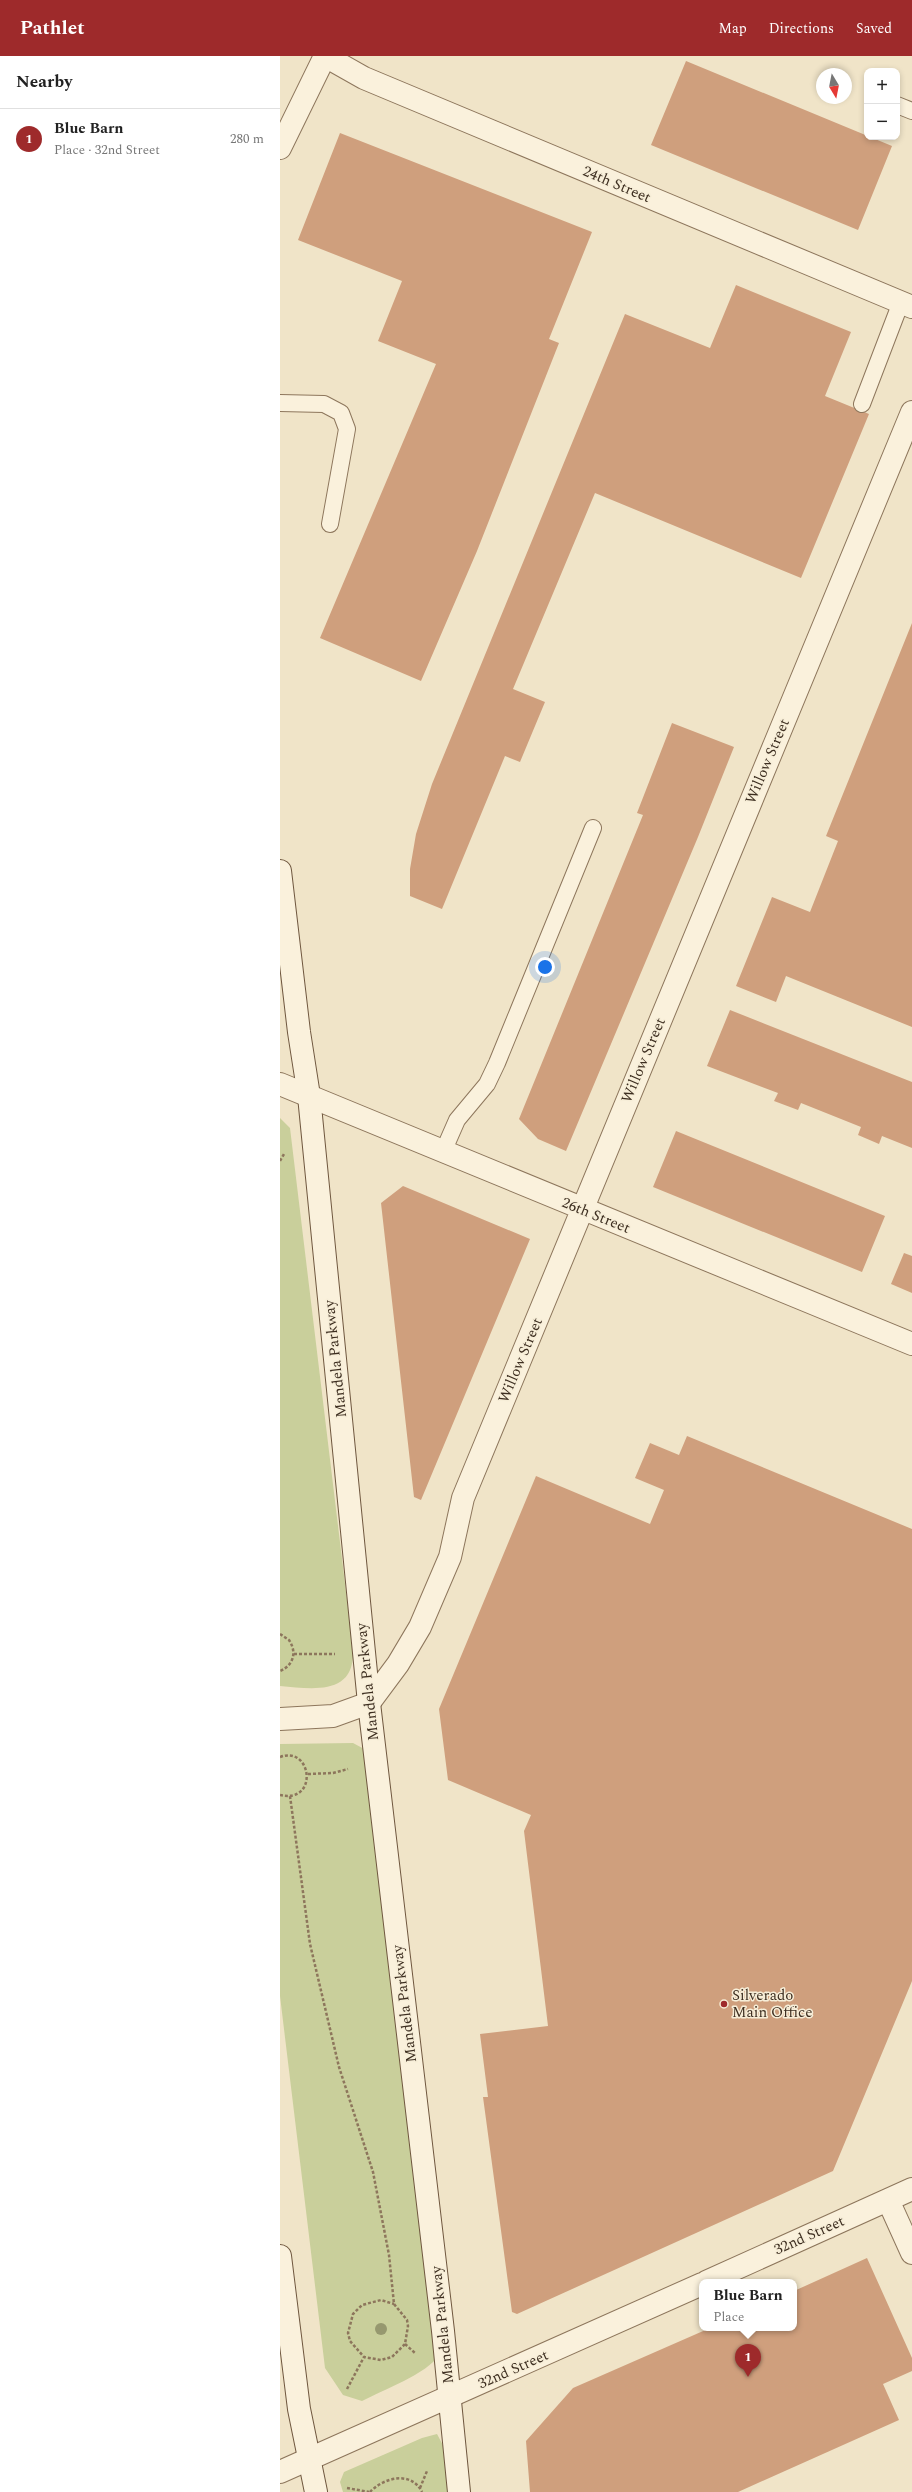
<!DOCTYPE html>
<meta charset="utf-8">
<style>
:root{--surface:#fff;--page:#f2f2f2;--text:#222;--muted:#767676;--line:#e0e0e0;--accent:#9e2a2b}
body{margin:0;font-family:Spectral,serif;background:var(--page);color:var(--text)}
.controls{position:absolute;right:12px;top:12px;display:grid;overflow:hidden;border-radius:8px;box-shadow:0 2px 6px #0003}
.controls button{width:36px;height:36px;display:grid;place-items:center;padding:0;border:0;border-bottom:1px solid var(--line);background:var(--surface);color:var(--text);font:20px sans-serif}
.compass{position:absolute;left:536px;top:12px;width:36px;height:36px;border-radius:50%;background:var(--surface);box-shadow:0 2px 6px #0003;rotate:170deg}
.you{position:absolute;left:265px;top:911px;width:14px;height:14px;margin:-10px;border:3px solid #fff;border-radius:50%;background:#1a73e8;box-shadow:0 0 0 6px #1a73e833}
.badge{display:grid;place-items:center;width:26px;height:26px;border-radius:50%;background:var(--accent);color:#fff;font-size:13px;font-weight:700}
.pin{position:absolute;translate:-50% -33px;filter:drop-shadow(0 1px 2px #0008)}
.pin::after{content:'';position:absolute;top:21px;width:14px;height:12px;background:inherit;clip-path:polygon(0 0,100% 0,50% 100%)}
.popup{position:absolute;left:419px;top:2223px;width:98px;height:52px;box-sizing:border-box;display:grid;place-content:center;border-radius:8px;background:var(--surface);filter:drop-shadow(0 1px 3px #0005);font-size:13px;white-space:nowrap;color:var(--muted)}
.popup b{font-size:15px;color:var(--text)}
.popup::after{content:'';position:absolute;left:50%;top:100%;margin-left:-8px;border:8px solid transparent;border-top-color:var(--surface)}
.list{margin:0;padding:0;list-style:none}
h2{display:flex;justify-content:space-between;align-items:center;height:52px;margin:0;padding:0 16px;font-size:17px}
h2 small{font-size:13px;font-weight:400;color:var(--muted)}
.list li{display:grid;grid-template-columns:26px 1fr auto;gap:12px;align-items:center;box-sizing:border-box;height:60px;padding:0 16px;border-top:1px solid var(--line)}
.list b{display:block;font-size:15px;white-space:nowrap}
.list p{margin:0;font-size:13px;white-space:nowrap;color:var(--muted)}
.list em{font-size:13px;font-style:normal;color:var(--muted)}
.map{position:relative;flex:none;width:632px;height:2436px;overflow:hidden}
header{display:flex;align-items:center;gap:24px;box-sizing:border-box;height:56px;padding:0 20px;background:var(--accent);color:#fff}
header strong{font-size:19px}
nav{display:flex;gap:22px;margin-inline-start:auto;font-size:14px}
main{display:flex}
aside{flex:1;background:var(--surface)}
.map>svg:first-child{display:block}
</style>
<header>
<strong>Pathlet</strong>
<nav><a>Map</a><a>Directions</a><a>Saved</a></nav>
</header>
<main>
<aside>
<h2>Nearby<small></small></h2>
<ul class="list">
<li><span class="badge">1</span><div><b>Blue Barn</b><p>Place · 32nd Street</p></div><em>280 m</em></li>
</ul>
</aside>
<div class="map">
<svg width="632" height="2436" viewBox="0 0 632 2436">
<rect width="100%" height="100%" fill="#f0e4c8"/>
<!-- green -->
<path fill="#c9cf9b" d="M 0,1062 L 10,1072 L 73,1594 C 75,1640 33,1633 0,1630 Z
M 73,1687 L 86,1694 L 159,2299 C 147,2318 103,2334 82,2345 L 63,2339 L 45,2312 L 0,1940 L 0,1688 Z
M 157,2378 L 165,2393 L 168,2436 L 63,2436 L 60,2426 L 64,2416 L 142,2382 Z"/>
<!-- building -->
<path fill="#cf9f7d" d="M 406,5 L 612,90 L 578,174 L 371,89 Z
M 60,77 L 312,176 L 269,283 L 279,287 L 197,495 L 141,625 L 40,582 L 156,308 L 98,285 L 122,225 L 18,184 Z
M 456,229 L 571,276 L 545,340 L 589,358 L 521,522 L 315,437 L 233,633 L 265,646 L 240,706 L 225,700 L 162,853 L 130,840 L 130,813 L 136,778 L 152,728 L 345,258 L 430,292 Z
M 632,567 L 632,971 L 506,920 L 496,946 L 456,930 L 492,841 L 530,856 L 558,785 L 546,780 Z
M 392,667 L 454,691 L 418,781 L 286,1095 L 258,1083 L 239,1063 L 363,759 L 357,757 Z
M 450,954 L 632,1026 L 632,1092 L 602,1080 L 599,1088 L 578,1079 L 581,1071 L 521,1047 L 518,1054 L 494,1045 L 498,1037 L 427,1010 Z
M 396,1075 L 605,1160 L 582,1216 L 373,1131 Z
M 123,1130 L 250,1183 L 141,1444 L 134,1441 L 101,1147 Z
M 624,1197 L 632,1200 L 632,1237 L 611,1228 Z
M 407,1380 L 632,1473 L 632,1925 L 553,2115 L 237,2258 L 232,2256 L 203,2041 L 208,2041 L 200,1978 L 268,1970 L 244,1775 L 251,1759 L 168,1724 L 159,1653 L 256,1420 L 370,1468 L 384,1434 L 355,1422 L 370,1387 L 399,1399 Z
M 587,2202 L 632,2302 L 632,2315 L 603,2328 L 619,2364 L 458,2436 L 250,2436 L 246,2385 L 293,2332 L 430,2272 L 514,2272 L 514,2235 Z"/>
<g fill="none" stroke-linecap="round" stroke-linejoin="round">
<!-- service casing -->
<g stroke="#8d765c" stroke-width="18">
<path id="service" d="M 617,49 L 632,55
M 0,347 L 44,348 L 61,357 L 67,373 L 50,468
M 582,348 L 621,246
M 163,1096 L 177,1064 L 207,1028 L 217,1007 L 313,772"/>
</g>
<!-- minor casing -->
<g stroke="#8d765c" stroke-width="24">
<path id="minor" d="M 45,0 L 84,22 L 632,251
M 0,92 L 45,0
M 0,1028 L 632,1288
M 0,1663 L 53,1660 L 89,1647 L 118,1608 L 140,1571 L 170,1501 L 183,1442 L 632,356
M 608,2144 L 632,2197
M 426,2226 L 632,2133
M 0,2416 L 422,2228"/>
</g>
<!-- secondary casing -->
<g stroke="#6f573f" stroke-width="24">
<path id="secondary" d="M 0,815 L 19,976 L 29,1040 L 89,1647 L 163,2275 L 179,2436
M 0,2200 L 19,2353 L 36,2436"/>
</g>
<!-- path -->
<path stroke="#8d765c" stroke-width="2.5" stroke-dasharray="3 2" stroke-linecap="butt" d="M 0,1105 L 4,1098
M 0,1578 L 9,1584 C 17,1596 14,1609 0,1615
M 14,1598 L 55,1598
M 0,1701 C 32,1689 39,1748 0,1739
M 28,1718 L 53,1717 L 68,1713
M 10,1740 L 30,1888 L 59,2011 L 93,2116 L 109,2199 L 114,2248 L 127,2264 L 128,2270 L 125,2288 L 112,2301 L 101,2304 L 84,2301 L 70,2285 L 68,2277 L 73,2258 L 82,2249 L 101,2244 L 114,2248
M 125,2288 L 135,2297
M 67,2333 L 84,2301
M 67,2432 L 89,2436
M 140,2432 L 147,2415
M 90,2436 C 103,2422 131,2414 142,2436"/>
<!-- service -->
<use href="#service" stroke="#faf1dc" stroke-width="16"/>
<!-- minor -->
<use href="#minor" stroke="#faf1dc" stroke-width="22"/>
<!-- secondary -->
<use href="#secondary" stroke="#faf1dc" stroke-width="22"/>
</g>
<!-- trees -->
<circle fill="#96986f" cx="101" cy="2273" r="6"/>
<!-- markers -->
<circle fill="#9e2a2b" stroke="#f7eed8" stroke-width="1.5" cx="444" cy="1948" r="4"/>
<g text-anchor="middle" stroke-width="3" stroke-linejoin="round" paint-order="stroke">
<!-- street labels -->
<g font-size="15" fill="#3d2e20" stroke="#f7eed8">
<text transform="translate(337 128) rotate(23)" y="5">24th Street</text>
<text transform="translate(487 705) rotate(-67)" y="5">Willow Street</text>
<text transform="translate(363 1004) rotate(-67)" y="5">Willow Street</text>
<text transform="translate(316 1159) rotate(22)" y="5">26th Street</text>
<text transform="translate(55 1303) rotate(-96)" y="5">Mandela Parkway</text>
<text transform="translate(240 1304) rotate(-67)" y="5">Willow Street</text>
<text transform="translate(87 1626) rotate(-96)" y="5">Mandela Parkway</text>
<text transform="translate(124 1948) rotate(-97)" y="5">Mandela Parkway</text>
<text transform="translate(529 2179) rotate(-24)" y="5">32nd Street</text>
<text transform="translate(162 2269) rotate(-96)" y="5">Mandela Parkway</text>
<text transform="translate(233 2313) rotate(-24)" y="5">32nd Street</text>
</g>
<!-- poi labels -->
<g font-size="15" fill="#3d2e20" stroke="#f7eed8" text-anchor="start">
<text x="452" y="1944">Silverado<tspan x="452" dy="17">Main Office</tspan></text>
</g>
</g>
</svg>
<div class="controls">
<button>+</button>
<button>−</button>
</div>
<svg class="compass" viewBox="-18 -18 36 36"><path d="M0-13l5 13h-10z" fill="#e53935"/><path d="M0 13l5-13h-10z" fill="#767676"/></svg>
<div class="you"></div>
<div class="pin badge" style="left:468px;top:2321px">1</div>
<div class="popup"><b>Blue Barn</b>Place</div>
</div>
</main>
